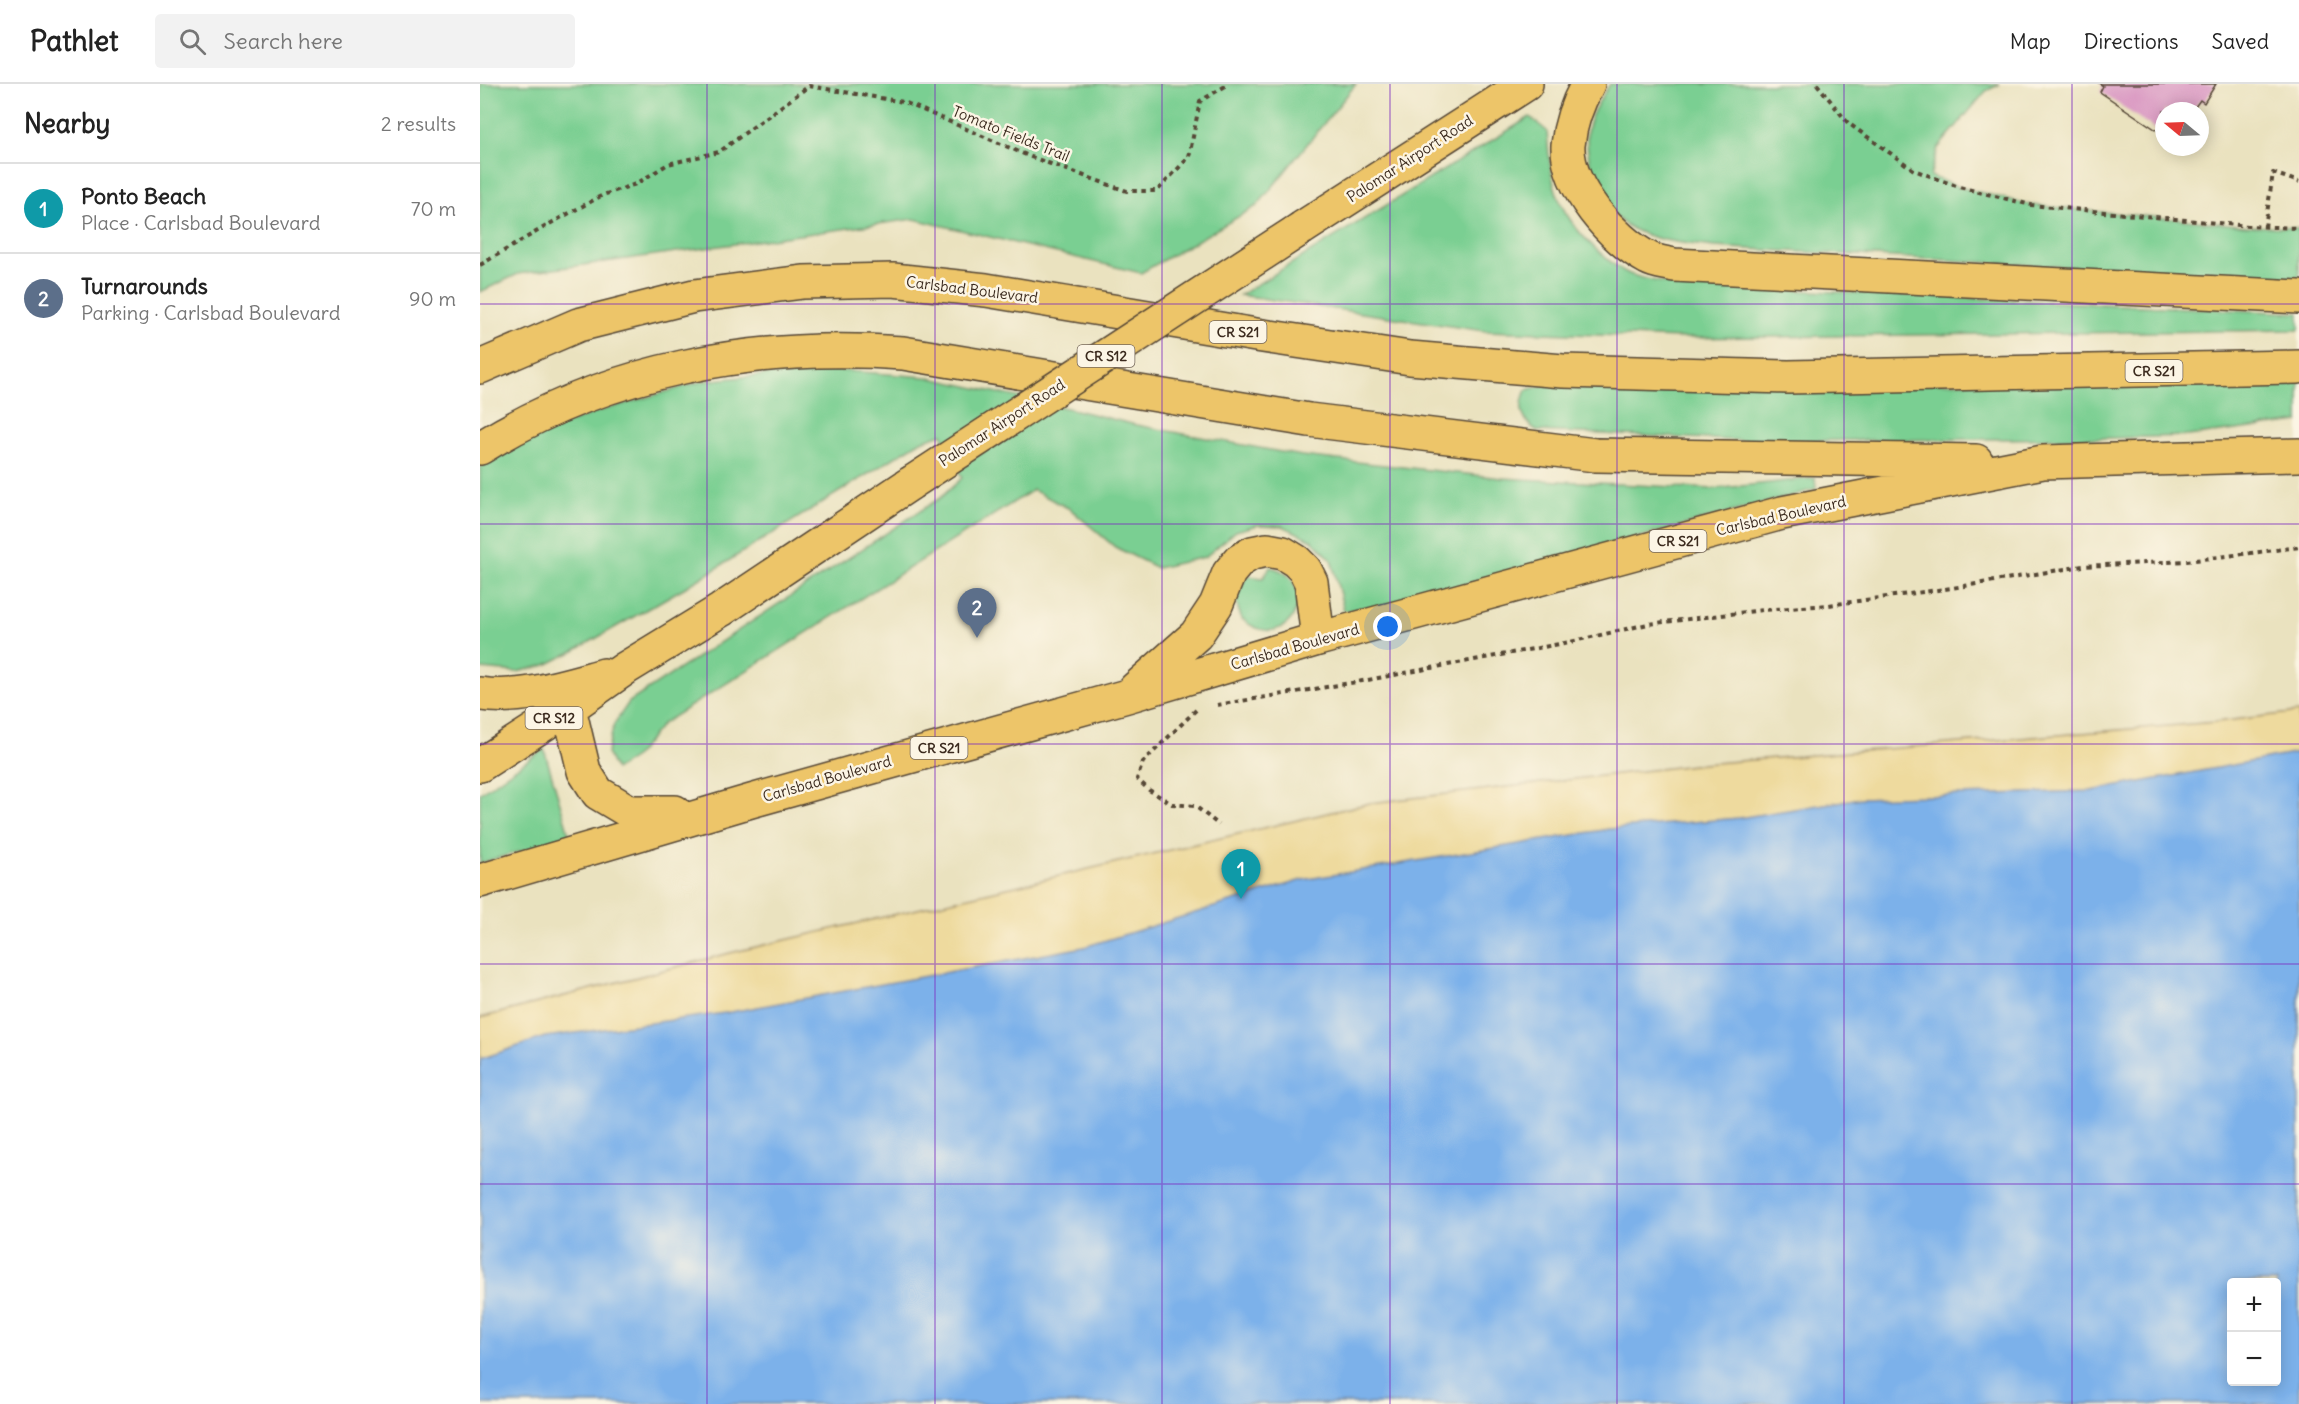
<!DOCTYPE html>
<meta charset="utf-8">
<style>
:root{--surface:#fff;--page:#f2f2f2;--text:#222;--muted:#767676;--line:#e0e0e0;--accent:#c8321e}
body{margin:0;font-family:Delius,sans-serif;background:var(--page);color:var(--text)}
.controls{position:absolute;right:18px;bottom:18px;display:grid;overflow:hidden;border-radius:6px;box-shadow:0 3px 15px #0003}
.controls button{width:54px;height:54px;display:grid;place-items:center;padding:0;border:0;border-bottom:2px solid var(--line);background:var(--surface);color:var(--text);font:30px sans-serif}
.compass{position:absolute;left:1675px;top:18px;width:54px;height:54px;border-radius:50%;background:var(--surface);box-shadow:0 3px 15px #0003;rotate:289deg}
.you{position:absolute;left:908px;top:543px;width:21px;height:21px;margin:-15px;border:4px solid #fff;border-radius:50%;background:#1a73e8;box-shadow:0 0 0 9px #1a73e833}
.badge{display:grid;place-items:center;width:39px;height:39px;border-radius:50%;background:var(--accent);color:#fff;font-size:20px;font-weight:700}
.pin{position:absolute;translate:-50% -50px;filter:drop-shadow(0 2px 3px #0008)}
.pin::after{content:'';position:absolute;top:32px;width:21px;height:18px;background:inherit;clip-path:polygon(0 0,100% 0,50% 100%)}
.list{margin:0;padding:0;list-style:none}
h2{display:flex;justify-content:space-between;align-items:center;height:78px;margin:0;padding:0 24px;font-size:26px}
h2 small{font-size:20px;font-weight:400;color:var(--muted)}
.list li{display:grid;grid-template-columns:39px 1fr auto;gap:18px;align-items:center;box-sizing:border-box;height:90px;padding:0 24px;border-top:2px solid var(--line)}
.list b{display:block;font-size:22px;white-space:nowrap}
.list p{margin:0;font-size:20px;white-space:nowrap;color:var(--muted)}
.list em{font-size:20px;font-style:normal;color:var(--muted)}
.icon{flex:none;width:33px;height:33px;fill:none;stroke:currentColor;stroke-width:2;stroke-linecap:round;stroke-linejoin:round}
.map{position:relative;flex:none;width:1819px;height:1320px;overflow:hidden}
header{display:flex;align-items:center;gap:36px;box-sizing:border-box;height:84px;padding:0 30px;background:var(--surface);border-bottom:2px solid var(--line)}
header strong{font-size:28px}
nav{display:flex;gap:33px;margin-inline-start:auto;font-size:21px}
.search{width:420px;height:54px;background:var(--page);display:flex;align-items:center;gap:15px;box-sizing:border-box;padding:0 21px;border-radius:6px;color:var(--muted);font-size:22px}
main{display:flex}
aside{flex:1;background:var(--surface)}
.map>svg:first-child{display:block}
</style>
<header>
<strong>Pathlet</strong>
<div class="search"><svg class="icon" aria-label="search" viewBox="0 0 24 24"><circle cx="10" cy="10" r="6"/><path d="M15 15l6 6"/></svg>Search here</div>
<nav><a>Map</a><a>Directions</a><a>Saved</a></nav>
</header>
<main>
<aside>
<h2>Nearby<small>2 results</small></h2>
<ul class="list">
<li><span class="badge" style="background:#0f9aa8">1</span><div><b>Ponto Beach</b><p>Place · Carlsbad Boulevard</p></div><em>70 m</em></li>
<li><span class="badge" style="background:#5c6f8a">2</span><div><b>Turnarounds</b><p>Parking · Carlsbad Boulevard</p></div><em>90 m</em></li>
</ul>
</aside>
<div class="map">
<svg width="1819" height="1320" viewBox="0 0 1819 1320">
<rect width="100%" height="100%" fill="#fcf5e5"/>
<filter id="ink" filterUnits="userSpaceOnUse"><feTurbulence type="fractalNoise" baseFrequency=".0167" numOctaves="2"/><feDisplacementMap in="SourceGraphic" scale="12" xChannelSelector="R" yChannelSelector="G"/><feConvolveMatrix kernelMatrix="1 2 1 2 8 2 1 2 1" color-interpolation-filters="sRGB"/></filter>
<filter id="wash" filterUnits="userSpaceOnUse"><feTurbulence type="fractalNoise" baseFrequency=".008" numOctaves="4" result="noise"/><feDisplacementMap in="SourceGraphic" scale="24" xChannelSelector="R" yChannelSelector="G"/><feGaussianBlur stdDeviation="1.35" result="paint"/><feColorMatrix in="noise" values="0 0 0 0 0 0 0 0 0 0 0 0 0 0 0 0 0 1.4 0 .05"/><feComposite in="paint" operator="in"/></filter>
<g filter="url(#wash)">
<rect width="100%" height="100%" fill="#eae2bf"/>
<!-- green -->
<path fill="#7acf92" stroke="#5a7c58" stroke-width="1.5" d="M 0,0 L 876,0 L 777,122 L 661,189 L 434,135 L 38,190 L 0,208 Z
M 1130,0 L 1520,0 L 1506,7 L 1458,64 L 1450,92 L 1479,103 L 1551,121 L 1768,142 L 1819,144 L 1819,196 L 1235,163 C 1205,159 1172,158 1146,141 C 1121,125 1106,79 1107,50 C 1108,32 1121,15 1130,0 Z
M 1050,33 L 1067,47 C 1070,101 1077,130 1118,167 C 1127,175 1140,187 1152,191 C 1166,196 1183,198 1198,201 L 1819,229 L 1819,246 L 1202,254 L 1004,247 L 760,211 Z
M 342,285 L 446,293 L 596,326 L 656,341 L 822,372 L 1022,394 L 1233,405 L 1335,394 L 1336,405 L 917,519 L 864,527 L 851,475 L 832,456 L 803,442 L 778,441 L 756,447 L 725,473 L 677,484 L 635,463 L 590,425 L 553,406 L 182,640 L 156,672 L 135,686 L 127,669 L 134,640 L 149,618 L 460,414 L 482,394 L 462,350 L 441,357 L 216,497 L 94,567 L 66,581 L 37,588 L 0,585 L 0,384 L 42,356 L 120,327 L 223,297 Z
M 1819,297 L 1819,338 L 1708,352 L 1631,354 L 1272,357 L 1058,347 C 1041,337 1038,324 1046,306 L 1064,301 Z
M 790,483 C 844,495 811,576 762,535 C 754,518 756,508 767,492 L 783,494 Z
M 64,665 L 90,753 L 0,779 L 0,709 Z"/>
<!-- sand -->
<path fill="#eeda9e" stroke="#94825e" stroke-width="1.5" d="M 1819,628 L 1819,733 L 0,1012 L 0,934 L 250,869 L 890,719 L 1222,680 L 1736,638 Z"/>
<!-- water -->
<path fill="#7cb1ea" stroke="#5c6e84" stroke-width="1.5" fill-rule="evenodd" d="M 1819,669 L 1819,1320 L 0,1320 L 0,975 L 65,953 L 245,929 L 604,863 L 822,796 L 1129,745 L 1259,734 L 1381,714 L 1611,707 ZM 1752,1198 L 1796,1198 L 1796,1298 L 1752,1298 Z"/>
<g id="blocks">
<!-- building -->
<path fill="#db9dc4" d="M 1620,0 L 1736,0 L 1724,19 L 1720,16 L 1712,27 L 1684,27 L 1684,38 L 1678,47 L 1620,8 L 1623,2 Z"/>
</g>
</g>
<g filter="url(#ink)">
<use href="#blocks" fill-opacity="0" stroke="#554636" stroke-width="1.5"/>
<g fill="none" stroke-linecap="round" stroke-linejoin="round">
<!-- major casing -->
<g stroke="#554636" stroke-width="36">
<path id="major" d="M 1108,0 C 1098,18 1090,40 1088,61 C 1086,102 1133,156 1168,174 C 1175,178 1186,179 1194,181 L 1819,213
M 822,144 L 1046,0
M 0,283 L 98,241 L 214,212 L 323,198 L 413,196 L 506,206 L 776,251 L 930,274 L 1083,287 L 1308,293 L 1819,283
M 0,364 C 127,285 276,258 423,269 L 829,336 L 1115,371 L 1496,377
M 655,605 L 716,551 L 736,521 L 749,489 L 759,477 L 772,469 L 787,466 L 803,469 L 816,477 L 825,486 L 831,498 L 838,555
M 0,610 C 42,616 84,602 124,591
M 89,624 L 104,687 L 118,709 L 150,728 L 195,728
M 0,681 L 89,624 L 146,584 L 241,526 L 431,399
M 0,797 L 271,717 L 647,612 L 838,555 L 1302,429 L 1563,378 L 1819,371"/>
</g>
<!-- path -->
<path stroke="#554636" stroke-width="4" stroke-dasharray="4.5 4.5" stroke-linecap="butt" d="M 1337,0 L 1368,39 L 1434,86 L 1479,103 L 1551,121 L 1768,142 L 1819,144
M 1785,143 L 1793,89 L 1819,98
M 0,181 L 73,138 L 123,111 L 156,100 L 188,80 L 239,68 L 329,2 L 424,18 L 551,73 L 647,107 L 677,107 L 709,73 L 720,17 L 749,0
M 737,621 L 877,598 L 1090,558 L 1168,540 L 1283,526 L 1349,521 L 1472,504 L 1603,482 L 1707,477 L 1819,463
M 716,626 L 663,678 L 657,695 L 669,706 L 692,720 L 715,722 L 739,741"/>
<!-- major -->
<use href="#major" stroke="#edc569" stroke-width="33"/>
<!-- major-bridge casing -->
<g stroke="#554636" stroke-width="36" stroke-linecap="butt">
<path id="major-bridge" d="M 431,399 L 822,144"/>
</g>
<!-- major-bridge -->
<use href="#major-bridge" stroke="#edc569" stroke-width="33"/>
</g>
</g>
<!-- grid -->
<path fill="none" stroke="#7b2cbf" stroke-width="1.5" stroke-opacity="0.55" d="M 227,0 L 227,1320M 455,0 L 455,1320M 682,0 L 682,1320M 910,0 L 910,1320M 1137,0 L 1137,1320M 1364,0 L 1364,1320M 1592,0 L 1592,1320M 0,220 L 1819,220M 0,440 L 1819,440M 0,660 L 1819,660M 0,880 L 1819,880M 0,1100 L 1819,1100"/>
<g text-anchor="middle" stroke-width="5" stroke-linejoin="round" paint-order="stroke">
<!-- shield labels -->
<g fill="#fcf5e5" stroke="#75675a" stroke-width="1.5">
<rect x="729.5" y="237" width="57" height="22" rx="4.5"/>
<rect x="597.5" y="261" width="57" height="22" rx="4.5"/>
<rect x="1645.5" y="276" width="57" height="22" rx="4.5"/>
<rect x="1169.5" y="446" width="57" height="22" rx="4.5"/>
<rect x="45.5" y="623" width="57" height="22" rx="4.5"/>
<rect x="430.5" y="653" width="57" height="22" rx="4.5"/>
</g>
<g font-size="14" font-weight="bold" fill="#3b2a1e">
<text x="758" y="253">CR S21</text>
<text x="626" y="277">CR S12</text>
<text x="1674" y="292">CR S21</text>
<text x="1198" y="462">CR S21</text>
<text x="74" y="639">CR S12</text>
<text x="459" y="669">CR S21</text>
</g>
<!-- street labels -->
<g font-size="15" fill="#3b2a1e" stroke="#fcf5e5">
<text transform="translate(531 50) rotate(22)" y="5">Tomato Fields Trail</text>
<text transform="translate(930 75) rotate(-33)" y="5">Palomar Airport Road</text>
<text transform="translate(492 206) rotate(7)" y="5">Carlsbad Boulevard</text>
<text transform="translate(522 339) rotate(-33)" y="5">Palomar Airport Road</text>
<text transform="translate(1301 432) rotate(-13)" y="5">Carlsbad Boulevard</text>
<text transform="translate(815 563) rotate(-16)" y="5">Carlsbad Boulevard</text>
<text transform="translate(347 695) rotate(-16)" y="5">Carlsbad Boulevard</text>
</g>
</g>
</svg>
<div class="controls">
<button>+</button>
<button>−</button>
</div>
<svg class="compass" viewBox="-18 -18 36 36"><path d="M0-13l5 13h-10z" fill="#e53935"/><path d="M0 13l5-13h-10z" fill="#767676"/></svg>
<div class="you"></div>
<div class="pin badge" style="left:761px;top:815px;background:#0f9aa8">1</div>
<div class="pin badge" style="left:497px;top:554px;background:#5c6f8a">2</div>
</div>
</main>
